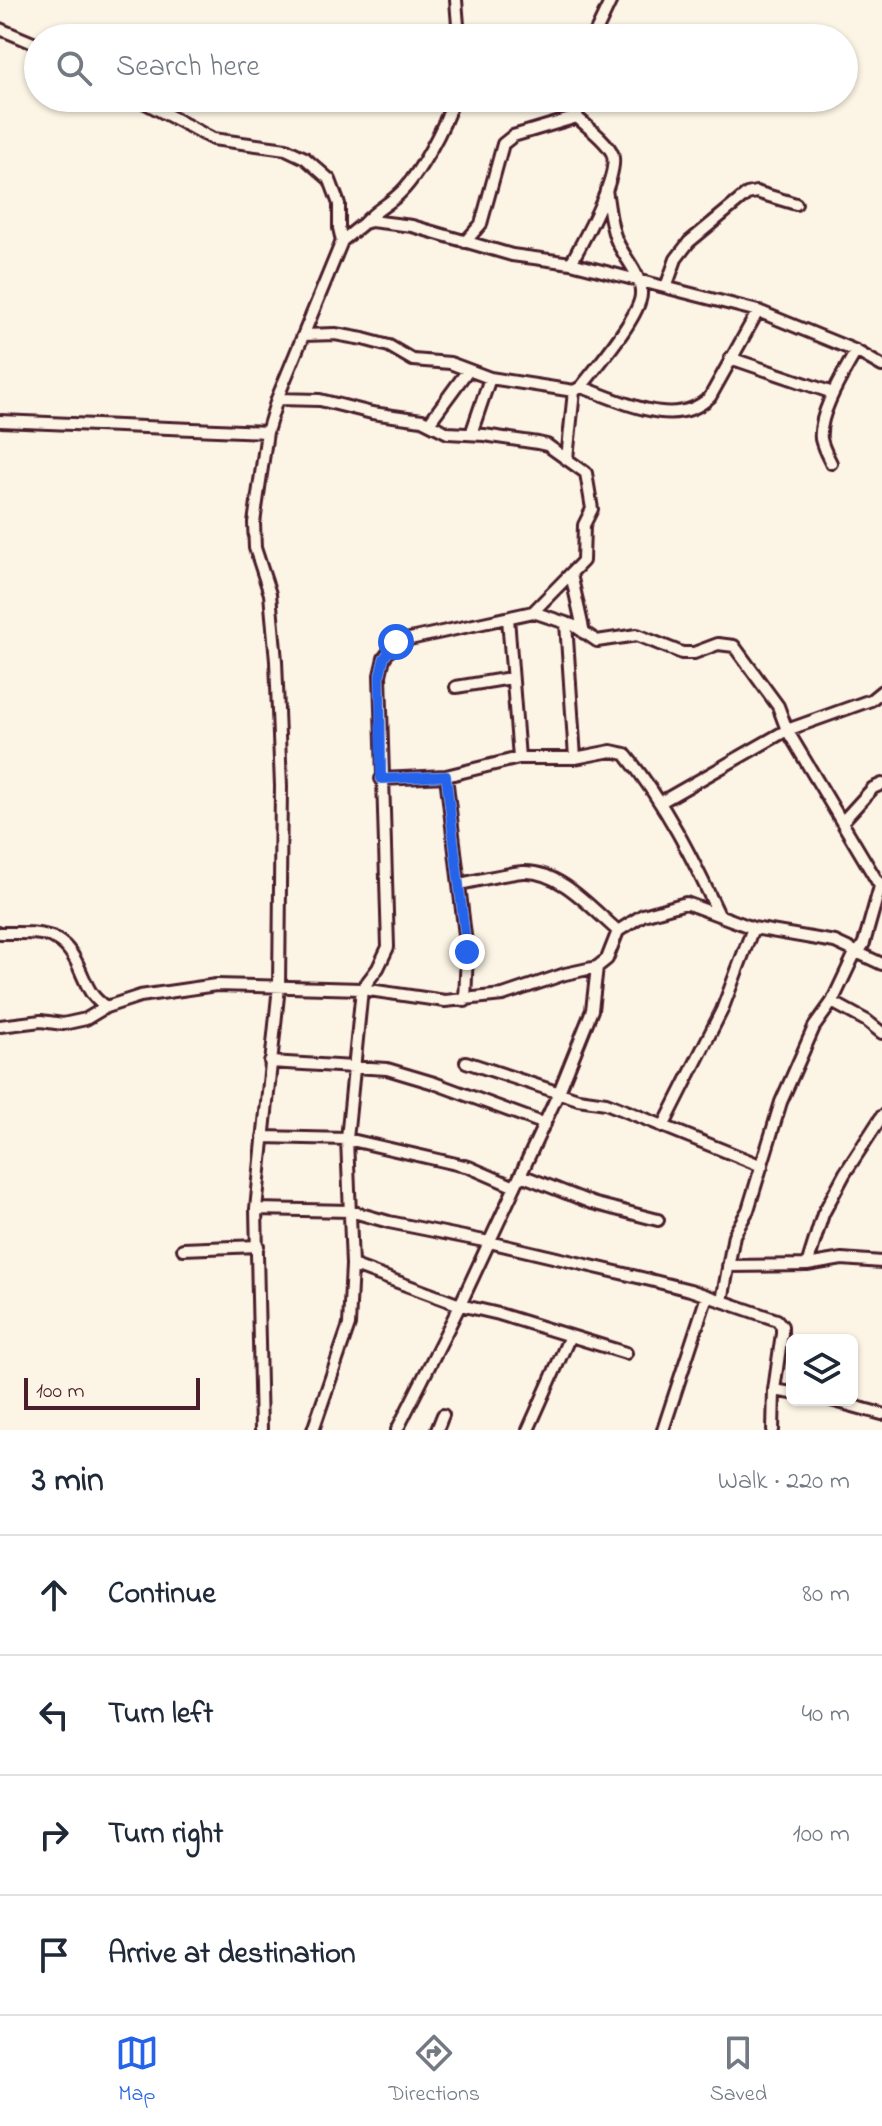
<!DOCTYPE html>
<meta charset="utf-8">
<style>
:root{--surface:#fff;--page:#f6f6f7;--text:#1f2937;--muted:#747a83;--line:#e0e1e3;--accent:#2563eb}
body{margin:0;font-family:"Indie Flower",sans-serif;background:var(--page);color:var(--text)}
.controls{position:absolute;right:24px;bottom:24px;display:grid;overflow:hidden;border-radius:12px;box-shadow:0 2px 6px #0004}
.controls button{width:72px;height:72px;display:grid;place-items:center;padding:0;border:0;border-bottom:2px solid var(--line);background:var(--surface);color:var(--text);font:40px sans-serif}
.scale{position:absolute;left:24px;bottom:20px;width:176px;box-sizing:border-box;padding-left:8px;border:4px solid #4a1f2b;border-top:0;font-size:22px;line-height:28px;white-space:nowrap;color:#4a1f2b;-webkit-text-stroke:6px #fcf5e5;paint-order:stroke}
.stop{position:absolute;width:24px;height:24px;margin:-18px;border:6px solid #2563eb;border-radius:50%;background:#fff}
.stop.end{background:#2563eb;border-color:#fff;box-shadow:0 2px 8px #0008}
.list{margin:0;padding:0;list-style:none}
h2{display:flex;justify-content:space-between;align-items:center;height:104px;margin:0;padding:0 32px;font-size:34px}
h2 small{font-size:26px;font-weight:400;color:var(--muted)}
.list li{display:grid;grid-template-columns:52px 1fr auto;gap:24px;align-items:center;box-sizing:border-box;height:120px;padding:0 32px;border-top:2px solid var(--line)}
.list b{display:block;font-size:30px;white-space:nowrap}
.list em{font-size:26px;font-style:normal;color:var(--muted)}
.icon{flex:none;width:44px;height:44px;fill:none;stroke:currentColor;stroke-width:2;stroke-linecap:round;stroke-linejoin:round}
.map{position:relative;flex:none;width:882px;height:1430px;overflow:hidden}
.search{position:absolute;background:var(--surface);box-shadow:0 2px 6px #0004;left:24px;right:24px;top:24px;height:88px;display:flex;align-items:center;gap:20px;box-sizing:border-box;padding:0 28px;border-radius:44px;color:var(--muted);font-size:30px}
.sheet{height:584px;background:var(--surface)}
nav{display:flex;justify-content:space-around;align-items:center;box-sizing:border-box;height:112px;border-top:2px solid var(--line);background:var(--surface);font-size:22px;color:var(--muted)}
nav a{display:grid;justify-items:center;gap:4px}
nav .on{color:var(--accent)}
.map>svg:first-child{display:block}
</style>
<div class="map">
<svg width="882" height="1430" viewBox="0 0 882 1430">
<rect width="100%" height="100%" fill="#fcf5e5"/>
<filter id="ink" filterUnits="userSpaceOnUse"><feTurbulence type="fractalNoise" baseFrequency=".0125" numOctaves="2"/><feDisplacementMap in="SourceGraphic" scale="16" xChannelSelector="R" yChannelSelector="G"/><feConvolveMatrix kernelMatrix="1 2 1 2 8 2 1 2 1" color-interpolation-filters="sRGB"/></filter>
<g filter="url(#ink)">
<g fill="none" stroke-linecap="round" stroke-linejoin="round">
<!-- street casing -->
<g stroke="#4a1f2b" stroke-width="16">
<path id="street" d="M 456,0 L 459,38
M 0,29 L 38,45
M 593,38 L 611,0
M 136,98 L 213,139 L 286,149 L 305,158 L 330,180 L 339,204 L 339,228 L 342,241
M 364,223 C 376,210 386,206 398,195 C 419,176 445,126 454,98
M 465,242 L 481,224 L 503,144 L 513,136 L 577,117 L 578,98
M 571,263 C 582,243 621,173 612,153 C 606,140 587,127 577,117
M 666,287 L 676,259 L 689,242 L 747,194 L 756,192 L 796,204
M 304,335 L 335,334 L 363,339 L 389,346 L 413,360 L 450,363 L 490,378 L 574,391
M 730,358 L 833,393
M 581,387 C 620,400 675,431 710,397 L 758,311
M 277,399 L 320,400 L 372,413 L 422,420 L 448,433 L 484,435 L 538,443 L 547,445 L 586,473 L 592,509 L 584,525 L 583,561 L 533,612
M 0,421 L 267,432
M 429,423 L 468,370
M 471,434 L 490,378
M 567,459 L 574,391 L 581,387 C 595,369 641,315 641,294 C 642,274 623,257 616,239 C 610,224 609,206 606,190
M 831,463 C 827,455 823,448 821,439 C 818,413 844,373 856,351
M 571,574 L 584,633
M 508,618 L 519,758
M 566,623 L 575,758
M 456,687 L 511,678
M 446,776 L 467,952 L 465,1001
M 381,779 L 446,776 L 519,758 L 575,758 L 611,751 L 625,754 C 665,803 692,857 719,915
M 661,802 L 787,730 L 871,700 L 882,691
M 842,822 L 873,788 L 882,784
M 460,884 C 480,880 502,874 523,872 C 560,870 592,909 618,931
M 0,933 C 42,933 64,929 81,972 C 88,988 91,997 106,1007
M 832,1002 L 867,1021 L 882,1033
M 0,1026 L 41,1021 L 63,1024 L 86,1019 L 106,1007 L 140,996 L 216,985 L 362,989 L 445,1001 L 503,995 L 565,974 L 597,967 L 607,959 L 618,931 L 643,915 L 686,903 L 753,928 L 835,942 L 882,964
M 270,1062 L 387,1069 L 434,1083 L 545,1124
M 466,1062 L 578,1099 L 606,1103 L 762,1166
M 663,1127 L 722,1010 L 753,928
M 263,1137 L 347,1139 L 469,1167 L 515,1187
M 521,1175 L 592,1203 L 658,1220
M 256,1209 L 350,1211 L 389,1222 L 489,1242 L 646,1279 L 690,1290 L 777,1320 L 782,1326 L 782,1333 L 774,1390 L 773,1430
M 183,1249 L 258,1246
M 352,1265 L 460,1305 L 499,1314 L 626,1353
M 807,1265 L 823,1214 L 845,1173 L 882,1116
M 728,1266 L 807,1265 L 842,1259 L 882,1262
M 722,1301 L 734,1235 L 748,1210 L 781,1102 L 814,1027 L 832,1002 L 856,951 L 860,950 L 864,943 L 881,883
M 774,1390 L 792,1393
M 831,1400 L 882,1414
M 261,1430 L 256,1209 L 279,986 L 281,786 L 276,661 L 270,594 L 255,548 L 254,523 L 267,432 L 277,399 L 342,241 L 364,223 L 371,221 L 412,226 L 512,255 L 571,263 L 758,311 L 856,351 L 882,366
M 313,1430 L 349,1325 L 352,1265 L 347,1139 L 362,989 L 378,968 L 388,947 L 380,675 L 384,658 L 396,642 L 533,612 L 575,626 L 597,641 L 637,635 L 682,653 L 694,653 L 718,644 L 734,646 L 778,706 L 787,730 L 880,886
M 397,1430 L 460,1305 L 559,1092 L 592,1010 L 597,967
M 437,1430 L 443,1415
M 528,1430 L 570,1336
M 663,1430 L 707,1296"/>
</g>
<!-- street -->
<use href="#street" stroke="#fcf5e5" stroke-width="10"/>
</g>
</g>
<g fill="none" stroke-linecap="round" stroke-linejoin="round" filter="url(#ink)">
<!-- route -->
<path stroke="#2563eb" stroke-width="10" d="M 396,642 L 384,658 L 380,675 L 381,779 L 446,776 L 467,952"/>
</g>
</svg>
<div class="controls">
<button><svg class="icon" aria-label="layers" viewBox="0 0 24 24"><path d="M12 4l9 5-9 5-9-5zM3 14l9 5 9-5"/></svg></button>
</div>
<div class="scale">100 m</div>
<div class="stop" style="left:396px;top:642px"></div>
<div class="stop end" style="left:467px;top:952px"></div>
<div class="search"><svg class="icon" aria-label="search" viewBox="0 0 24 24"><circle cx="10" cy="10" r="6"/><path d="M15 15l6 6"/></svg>Search here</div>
</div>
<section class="sheet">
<h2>3 min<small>Walk · 220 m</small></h2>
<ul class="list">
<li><svg class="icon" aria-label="ahead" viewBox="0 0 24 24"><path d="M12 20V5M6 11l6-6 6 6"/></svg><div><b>Continue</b></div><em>80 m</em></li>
<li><svg class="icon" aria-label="left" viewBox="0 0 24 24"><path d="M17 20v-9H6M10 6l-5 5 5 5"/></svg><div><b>Turn left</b></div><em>40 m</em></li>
<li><svg class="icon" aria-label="right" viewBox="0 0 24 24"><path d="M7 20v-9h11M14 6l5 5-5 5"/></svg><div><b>Turn right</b></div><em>100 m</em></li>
<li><svg class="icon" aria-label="arrive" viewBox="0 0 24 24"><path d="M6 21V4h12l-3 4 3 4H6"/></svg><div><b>Arrive at destination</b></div></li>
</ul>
</section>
<nav>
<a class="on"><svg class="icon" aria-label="map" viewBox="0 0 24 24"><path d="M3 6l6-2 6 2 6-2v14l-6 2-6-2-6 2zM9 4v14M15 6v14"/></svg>Map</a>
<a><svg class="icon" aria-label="directions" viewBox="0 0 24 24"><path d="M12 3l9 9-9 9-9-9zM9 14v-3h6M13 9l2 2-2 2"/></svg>Directions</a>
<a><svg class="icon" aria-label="saved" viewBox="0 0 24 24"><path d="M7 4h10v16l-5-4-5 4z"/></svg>Saved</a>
</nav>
